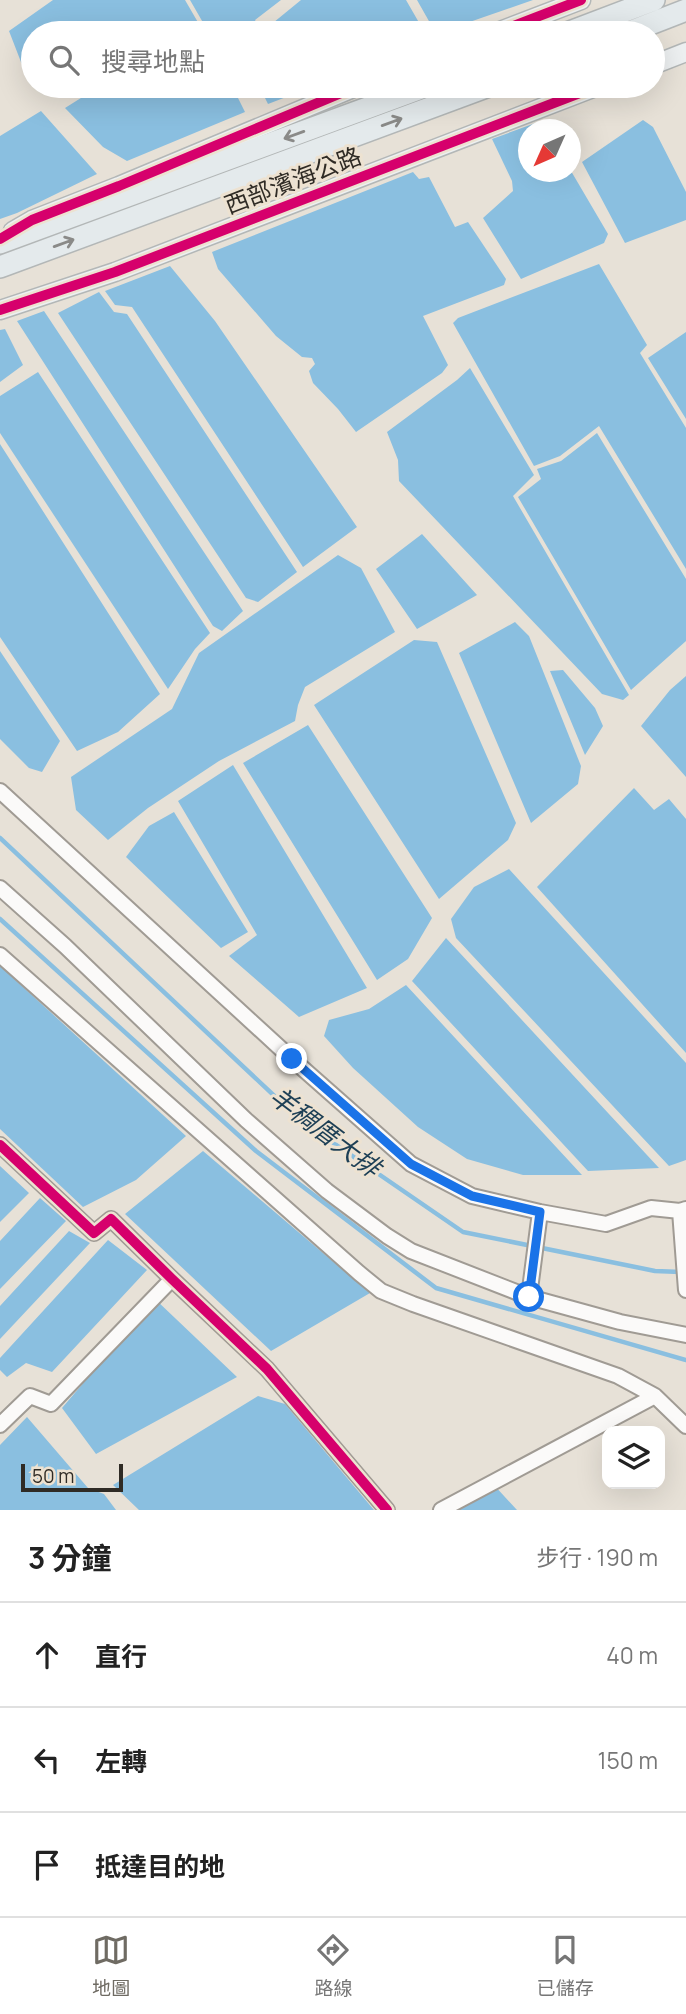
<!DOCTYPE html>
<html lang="zh-TW">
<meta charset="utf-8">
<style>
:root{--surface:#fff;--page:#f6f6f6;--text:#222;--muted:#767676;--line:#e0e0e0;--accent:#6f6b63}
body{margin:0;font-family:Manrope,"Noto Sans TC",sans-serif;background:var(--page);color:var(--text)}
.controls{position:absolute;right:21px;bottom:21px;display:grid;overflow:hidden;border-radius:14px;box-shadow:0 7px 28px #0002}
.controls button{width:63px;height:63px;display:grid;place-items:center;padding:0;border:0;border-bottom:2px solid var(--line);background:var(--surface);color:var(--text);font:35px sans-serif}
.compass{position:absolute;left:518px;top:119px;width:63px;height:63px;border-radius:50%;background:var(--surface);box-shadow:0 7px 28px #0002;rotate:225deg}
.scale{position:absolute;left:21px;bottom:18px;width:102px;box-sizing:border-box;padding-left:7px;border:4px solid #2f2b25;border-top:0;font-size:19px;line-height:24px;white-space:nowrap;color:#2f2b25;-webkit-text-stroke:5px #ede2d1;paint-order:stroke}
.stop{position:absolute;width:21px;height:21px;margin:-16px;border:5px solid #1a73e8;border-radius:50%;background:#fff}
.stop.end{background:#1a73e8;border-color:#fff;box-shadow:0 2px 7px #0008}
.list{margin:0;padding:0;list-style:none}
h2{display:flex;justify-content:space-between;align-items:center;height:91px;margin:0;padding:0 28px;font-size:30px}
h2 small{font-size:23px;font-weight:400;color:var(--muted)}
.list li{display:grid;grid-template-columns:46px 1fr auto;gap:21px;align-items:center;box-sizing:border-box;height:105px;padding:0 28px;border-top:2px solid var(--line)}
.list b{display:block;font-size:26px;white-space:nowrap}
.list em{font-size:23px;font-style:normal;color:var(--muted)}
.icon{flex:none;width:38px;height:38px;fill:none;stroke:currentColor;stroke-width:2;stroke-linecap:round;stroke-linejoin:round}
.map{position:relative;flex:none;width:686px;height:1510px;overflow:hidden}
.search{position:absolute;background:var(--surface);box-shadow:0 7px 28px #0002;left:21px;right:21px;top:21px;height:77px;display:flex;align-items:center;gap:18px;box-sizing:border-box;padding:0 24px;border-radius:38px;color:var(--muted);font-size:26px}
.sheet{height:406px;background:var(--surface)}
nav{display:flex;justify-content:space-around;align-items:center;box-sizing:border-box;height:98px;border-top:2px solid var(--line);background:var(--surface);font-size:19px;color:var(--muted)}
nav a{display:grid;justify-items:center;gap:4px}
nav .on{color:var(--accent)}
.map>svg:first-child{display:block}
</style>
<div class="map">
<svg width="686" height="1510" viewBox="0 0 686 1510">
<rect width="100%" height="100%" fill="#e7e1d7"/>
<!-- water -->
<path fill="#8abfe0" d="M 53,0 L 185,0 L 203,31 L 198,33 L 33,33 L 33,75 L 21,62 L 9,31 Z
M 190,0 L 281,0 L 255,20 L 262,33 L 209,33 Z
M 301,0 L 406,0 L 425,33 L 271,33 L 268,27 Z
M 417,0 L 533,0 L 458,26 L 445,24 L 442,28 L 434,30 Z
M 100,86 L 232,86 L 245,112 L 127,161 L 103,147 L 65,108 Z
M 240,86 L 290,86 L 294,94 L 268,104 L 259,86 L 243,92 Z
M 41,111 L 97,174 L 17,213 L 0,219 L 0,136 Z
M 643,120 L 653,127 L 686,192 L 686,220 L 625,243 L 582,162 Z
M 541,121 L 546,129 L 528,130 L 528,172 L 571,171 L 608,234 L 604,243 L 521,279 L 483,218 L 513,191 L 512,181 L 492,139 Z
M 413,172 L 419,179 L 429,177 L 455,227 L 468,222 L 506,279 L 504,285 L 423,316 L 448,365 L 442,373 L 356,432 L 338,409 L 313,383 L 309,371 L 315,364 L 312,358 L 302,357 L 276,336 L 218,269 L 212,252 Z
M 599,264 L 647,345 L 640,353 L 686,428 L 686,569 L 599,426 L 560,456 L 534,466 L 453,323 L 458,318 Z
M 170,266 L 215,321 L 357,527 L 303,567 L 132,307 L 115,305 L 105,291 Z
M 99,292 L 114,312 L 127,314 L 297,572 L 258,602 L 246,598 L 58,313 Z
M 44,311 L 243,611 L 222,631 L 213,626 L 17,321 Z
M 5,329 L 23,365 L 0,382 L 0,330 Z
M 686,332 L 686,419 L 648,358 Z
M 470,368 L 534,475 L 513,496 L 629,695 L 623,700 L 602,694 L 399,481 L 398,460 L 387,432 L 457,380 Z
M 38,372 L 210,633 L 195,649 L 168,689 L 0,433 L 0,396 Z
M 597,433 L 686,579 L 686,641 L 631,690 L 518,497 L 541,479 L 537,469 L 561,461 Z
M 0,444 L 160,694 L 118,732 L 77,751 L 0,637 Z
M 422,534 L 477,595 L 417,629 L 376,569 Z
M 338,555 L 361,568 L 395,632 L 305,687 L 298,705 L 295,721 L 219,761 L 148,808 L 108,840 L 76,810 L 71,777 L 172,709 L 199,653 Z
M 515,622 L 529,636 L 581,766 L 578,784 L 531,823 L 459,653 Z
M 414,640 L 437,642 L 516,823 L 508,840 L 439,899 L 314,705 Z
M 0,651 L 60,741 L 42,772 L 29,768 L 0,739 Z
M 563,670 L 595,708 L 603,726 L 585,755 L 550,671 Z
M 686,676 L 686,777 L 641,726 L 670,690 Z
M 308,725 L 432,918 L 408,959 L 377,980 L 243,763 Z
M 233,765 L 367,988 L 299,1017 L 229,956 L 257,935 L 178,801 Z
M 634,788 L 654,810 L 669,799 L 686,819 L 686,1053 L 537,887 Z
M 174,812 L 248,932 L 221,948 L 126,857 L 149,826 Z
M 509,869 L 686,1063 L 686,1160 L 669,1166 L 456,938 L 451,919 L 474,887 Z
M 446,938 L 659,1168 L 588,1171 L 412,981 Z
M 0,966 L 186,1136 L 136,1180 L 83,1207 L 0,1129 Z
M 406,985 L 582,1175 L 523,1175 L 467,1159 L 418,1127 L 353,1068 L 324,1036 L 329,1020 L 369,1009 Z
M 203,1151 L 370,1293 L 271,1351 L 125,1214 Z
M 0,1166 L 29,1193 L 0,1222 Z
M 40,1198 L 66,1221 L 0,1289 L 0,1241 Z
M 69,1231 L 90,1243 L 0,1339 L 0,1306 Z
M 108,1240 L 147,1270 L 52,1372 L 26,1363 L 7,1377 L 0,1370 L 0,1358 Z
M 155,1299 L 237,1377 L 96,1454 L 62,1408 Z
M 258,1396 L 285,1404 L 374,1510 L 139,1510 L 113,1485 Z
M 27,1417 L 88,1488 L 104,1494 L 116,1510 L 0,1510 L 0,1445 Z
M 493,1484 L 517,1510 L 446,1510 Z"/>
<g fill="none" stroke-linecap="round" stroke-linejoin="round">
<!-- stream -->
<path stroke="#8abfe0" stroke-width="4.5" d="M 0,838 L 300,1120 L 463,1232 L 655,1271 L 681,1272
M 0,919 L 256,1151 L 436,1288 L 686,1360"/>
<!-- minor casing -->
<g stroke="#a09b94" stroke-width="18">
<path id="minor" d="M 0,791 L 292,1059 L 411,1164 L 472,1196 L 540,1212 L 606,1224 L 651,1208 L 680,1211 L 686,1209
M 0,888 L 65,946 L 246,1120 L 327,1191 L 387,1236 L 411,1251 L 529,1297 L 620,1322 L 686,1335
M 0,955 L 359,1273 L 381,1291 L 413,1304 L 618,1376 L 655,1396 L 686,1426
M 0,1145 L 94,1233 L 111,1219 L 172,1279 L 267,1369 L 387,1510
M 680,1211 L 686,1290
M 529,1297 L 540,1212
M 0,1425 L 30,1396 L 51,1404 L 172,1279
M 441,1510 L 655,1396"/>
</g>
<!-- major casing -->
<g stroke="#b3b7b7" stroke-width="21">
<path id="major" d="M 495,33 L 581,0
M 653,65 L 686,52
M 13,231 L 32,220 L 119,186 L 358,86
M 0,310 L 115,272 L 598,86"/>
</g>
<!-- highway casing -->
<g stroke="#b3b7b7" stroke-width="24">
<path id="highway" d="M 567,33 L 654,0
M 627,33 L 686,10
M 0,243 L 427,86
M 0,267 L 489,86"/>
</g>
<!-- minor -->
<use href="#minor" stroke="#fbfaf9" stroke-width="14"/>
<!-- major -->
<use href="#major" stroke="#edf0f1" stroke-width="18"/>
<!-- highway -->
<use href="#highway" stroke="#e4eaec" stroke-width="21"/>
<!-- cycleway casing -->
<g stroke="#ede2d1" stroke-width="15">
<path id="cycleway" d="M 495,33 L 581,0
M 0,239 L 32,220 L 119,186 L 358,86
M 0,310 L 115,272 L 598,86
M 0,1145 L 94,1233 L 111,1219 L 172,1279 L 267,1369 L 387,1510"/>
</g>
<!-- cycleway -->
<use href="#cycleway" stroke="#d6006c" stroke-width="10"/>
</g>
<!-- one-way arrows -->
<defs><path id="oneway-shaft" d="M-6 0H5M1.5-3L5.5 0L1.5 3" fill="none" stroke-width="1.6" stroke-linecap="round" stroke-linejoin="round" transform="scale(1.75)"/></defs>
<g stroke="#8a8a88">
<use href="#oneway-shaft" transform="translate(392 122) rotate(-20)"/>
<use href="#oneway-shaft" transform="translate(294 135) rotate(160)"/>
<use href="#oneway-shaft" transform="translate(64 243) rotate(-20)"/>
</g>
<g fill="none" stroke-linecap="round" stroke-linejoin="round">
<!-- route -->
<path stroke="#1a73e8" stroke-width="9" d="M 292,1059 L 411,1164 L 472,1196 L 540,1212 L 529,1297"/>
</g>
<g text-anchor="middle" stroke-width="6" stroke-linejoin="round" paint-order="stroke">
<!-- street labels -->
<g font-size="24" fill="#2f2b25" stroke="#ede2d1">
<text transform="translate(293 181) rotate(-21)" y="8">西部濱海公路</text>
</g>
<!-- water labels -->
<g font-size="26" font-style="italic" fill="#1d3f55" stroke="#ede2d1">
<text transform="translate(325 1132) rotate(37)" y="9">羊稠厝大排</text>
</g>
</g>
</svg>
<div class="controls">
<button><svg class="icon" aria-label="layers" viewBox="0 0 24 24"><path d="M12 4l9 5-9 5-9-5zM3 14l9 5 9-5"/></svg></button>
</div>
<svg class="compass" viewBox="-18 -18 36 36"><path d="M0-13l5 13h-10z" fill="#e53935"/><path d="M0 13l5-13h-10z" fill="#767676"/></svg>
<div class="scale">50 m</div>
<div class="stop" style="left:529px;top:1297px"></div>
<div class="stop end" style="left:292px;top:1059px"></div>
<div class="search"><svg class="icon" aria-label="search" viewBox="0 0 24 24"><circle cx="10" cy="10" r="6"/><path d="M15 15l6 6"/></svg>搜尋地點</div>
</div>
<section class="sheet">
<h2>3 分鐘<small>步行 · 190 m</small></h2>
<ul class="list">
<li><svg class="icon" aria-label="ahead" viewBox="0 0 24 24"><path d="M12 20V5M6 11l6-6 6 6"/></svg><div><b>直行</b></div><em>40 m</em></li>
<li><svg class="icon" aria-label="left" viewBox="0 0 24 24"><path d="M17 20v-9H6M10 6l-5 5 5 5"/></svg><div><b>左轉</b></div><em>150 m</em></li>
<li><svg class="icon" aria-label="arrive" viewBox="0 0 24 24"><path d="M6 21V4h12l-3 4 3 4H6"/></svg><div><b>抵達目的地</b></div></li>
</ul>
</section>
<nav>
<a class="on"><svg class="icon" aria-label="map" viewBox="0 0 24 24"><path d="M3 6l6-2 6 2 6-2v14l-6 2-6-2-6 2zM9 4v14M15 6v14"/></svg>地圖</a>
<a><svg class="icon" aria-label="directions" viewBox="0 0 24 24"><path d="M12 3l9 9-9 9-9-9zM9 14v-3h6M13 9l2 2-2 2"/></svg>路線</a>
<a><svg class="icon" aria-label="saved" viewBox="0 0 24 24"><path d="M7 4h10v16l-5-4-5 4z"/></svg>已儲存</a>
</nav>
